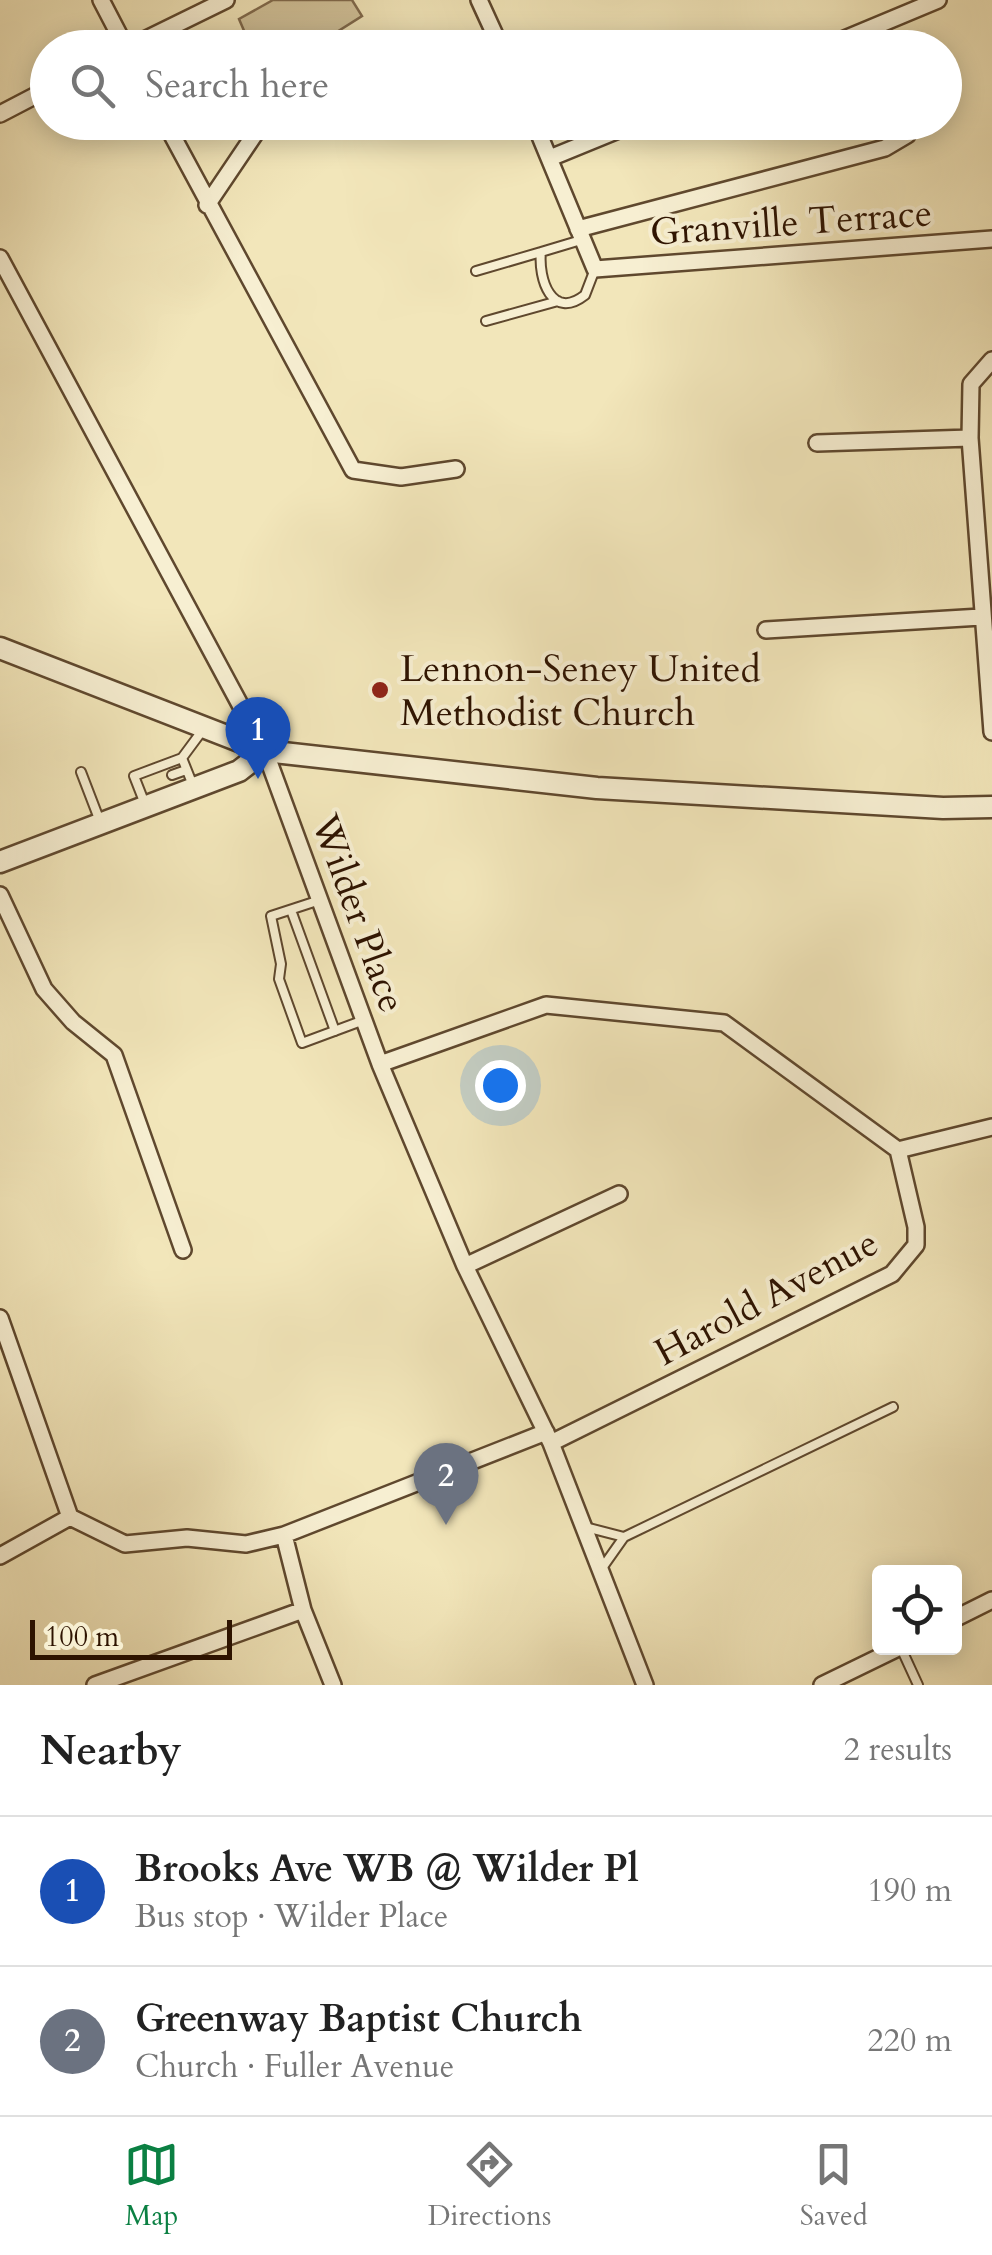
<!DOCTYPE html>
<meta charset="utf-8">
<style>
:root{--surface:#fff;--page:#f2f2f2;--text:#222;--muted:#767676;--line:#e0e0e0;--accent:#0b8043}
body{margin:0;font-family:Cardo,serif;background:var(--page);color:var(--text)}
.controls{position:absolute;right:30px;bottom:30px;display:grid;overflow:hidden;border-radius:10px;box-shadow:0 5px 25px #0003}
.controls button{width:90px;height:90px;display:grid;place-items:center;padding:0;border:0;border-bottom:2px solid var(--line);background:var(--surface);color:var(--text);font:50px sans-serif}
.scale{position:absolute;left:30px;bottom:25px;width:202px;box-sizing:border-box;padding-left:10px;border:5px solid #2e1300;border-top:0;font-size:28px;line-height:35px;white-space:nowrap;color:#2e1300;-webkit-text-stroke:8px #f7efd2;paint-order:stroke}
.you{position:absolute;left:500px;top:1085px;width:35px;height:35px;margin:-25px;border:8px solid #fff;border-radius:50%;background:#1a73e8;box-shadow:0 0 0 15px #1a73e833}
.badge{display:grid;place-items:center;width:65px;height:65px;border-radius:50%;background:var(--accent);color:#fff;font-size:32px;font-weight:700}
.pin{position:absolute;translate:-50% -82px;filter:drop-shadow(0 2px 5px #0008)}
.pin::after{content:'';position:absolute;top:52px;width:35px;height:30px;background:inherit;clip-path:polygon(0 0,100% 0,50% 100%)}
.list{margin:0;padding:0;list-style:none}
h2{display:flex;justify-content:space-between;align-items:center;height:130px;margin:0;padding:0 40px;font-size:42px}
h2 small{font-size:32px;font-weight:400;color:var(--muted)}
.list li{display:grid;grid-template-columns:65px 1fr auto;gap:30px;align-items:center;box-sizing:border-box;height:150px;padding:0 40px;border-top:2px solid var(--line)}
.list b{display:block;font-size:38px;white-space:nowrap}
.list p{margin:0;font-size:32px;white-space:nowrap;color:var(--muted)}
.list em{font-size:32px;font-style:normal;color:var(--muted)}
.icon{flex:none;width:55px;height:55px;fill:none;stroke:currentColor;stroke-width:2;stroke-linecap:round;stroke-linejoin:round}
.map{position:relative;flex:none;width:992px;height:1685px;overflow:hidden}
.search{position:absolute;background:var(--surface);box-shadow:0 5px 25px #0003;left:30px;right:30px;top:30px;height:110px;display:flex;align-items:center;gap:25px;box-sizing:border-box;padding:0 35px;border-radius:55px;color:var(--muted);font-size:38px}
.sheet{height:430px;background:var(--surface)}
nav{display:flex;justify-content:space-around;align-items:center;box-sizing:border-box;height:140px;border-top:2px solid var(--line);background:var(--surface);font-size:28px;color:var(--muted)}
nav a{display:grid;justify-items:center;gap:5px}
nav .on{color:var(--accent)}
.map>svg:first-child{display:block}
</style>
<div class="map">
<svg width="992" height="1685" viewBox="0 0 992 1685">
<rect width="100%" height="100%" fill="#f2e6ba"/>
<filter id="stains"><feTurbulence type="fractalNoise" baseFrequency=".002" numOctaves="4"/><feColorMatrix values="0 0 0 0 .2 0 0 0 0 .09 0 0 0 0 .02 0 0 0 .5 -.17"/></filter>
<radialGradient id="worn" r=".72"><stop offset=".6" stop-color="#630" stop-opacity="0"/><stop offset="1" stop-color="#630" stop-opacity=".3"/></radialGradient>
<!-- green -->
<path fill="#d1c29a" stroke="#806a4d" stroke-width="2.5" d="M 273,0 L 352,0 L 362,16 L 313,47 L 251,47 L 239,19 Z"/>
<g fill="none" stroke-linecap="round" stroke-linejoin="round">
<!-- service casing -->
<g stroke="#5f482e" stroke-width="12">
<path id="service" d="M 581,240 L 541,252 C 538,279 552,321 585,295 L 595,269
M 476,271 L 541,252
M 486,321 L 558,301
M 81,772 L 101,824
M 172,775 L 186,770
M 194,788 L 182,758 L 202,731
M 145,804 L 134,776 L 182,758
M 320,900 L 271,916 L 281,964 L 279,979 L 302,1043 L 364,1020
M 291,910 L 335,1031
M 585,1527 L 624,1537
M 600,1571 L 624,1537 L 893,1407
M 901,1648 L 918,1685"/>
</g>
<!-- minor casing -->
<g stroke="#5f482e" stroke-width="20">
<path id="minor" d="M 101,0 L 126,48
M 479,0 L 501,48
M 871,28 L 879,48
M 128,48 L 226,0
M 823,48 L 938,0
M 0,114 L 48,89
M 165,122 L 353,470 L 401,477 L 456,469
M 534,122 L 595,269 L 992,239
M 550,158 L 638,122
M 207,205 L 263,122
M 578,229 L 885,148 L 907,135 L 907,122
M 0,258 L 265,751 L 380,1064 L 465,1266 L 551,1443 L 645,1685
M 992,360 L 971,384 L 970,438 L 992,732
M 817,443 L 970,438
M 766,630 L 981,617
M 0,895 L 44,989 L 73,1022 L 114,1055 L 183,1250
M 380,1064 L 546,1005 L 724,1023 L 898,1150 L 992,1127
M 465,1266 L 619,1194
M 0,1318 L 70,1517 L 125,1544 L 187,1538 L 246,1544 L 284,1535 L 546,1432
M 551,1443 L 892,1274 L 916,1245 L 916,1227 L 898,1150
M 284,1535 L 303,1610 L 333,1685
M 0,1556 L 70,1517
M 954,1619 L 992,1600
M 95,1685 L 303,1610
M 822,1685 L 898,1648"/>
</g>
<!-- tertiary casing -->
<g stroke="#5f482e" stroke-width="25">
<path id="tertiary" d="M 0,648 L 265,751 L 597,788 L 943,808 L 992,807
M 0,862 L 239,771 L 265,751"/>
</g>
<!-- service -->
<use href="#service" stroke="#f7efd2" stroke-width="8"/>
<!-- minor -->
<use href="#minor" stroke="#f7efd2" stroke-width="15"/>
<!-- tertiary -->
<use href="#tertiary" stroke="#f7efd2" stroke-width="20"/>
</g>
<!-- markers -->
<circle fill="#8f2418" stroke="#f7efd2" stroke-width="4" cx="380" cy="690" r="10"/>
<g text-anchor="middle" stroke-width="8" stroke-linejoin="round" paint-order="stroke">
<!-- street labels -->
<g font-size="38" fill="#2e1300" stroke="#f7efd2">
<text transform="translate(791 222) rotate(-4)" y="13">Granville Terrace</text>
<text transform="translate(359 913) rotate(70)" y="13">Wilder Place</text>
<text transform="translate(766 1297) rotate(-28)" y="13">Harold Avenue</text>
</g>
<!-- poi labels -->
<g font-size="38" fill="#2e1300" stroke="#f7efd2" text-anchor="start">
<text x="400" y="681">Lennon-Seney United<tspan x="400" dy="44">Methodist Church</tspan></text>
</g>
</g>
<rect width="100%" height="100%" filter="url(#stains)"/>
<rect width="100%" height="100%" fill="url(#worn)"/>
</svg>
<div class="controls">
<button><svg class="icon" aria-label="locate" viewBox="0 0 24 24"><circle cx="12" cy="12" r="6"/><path d="M12 2v4M12 18v4M2 12h4M18 12h4"/></svg></button>
</div>
<div class="scale">100 m</div>
<div class="you"></div>
<div class="pin badge" style="left:258px;top:779px;background:#1a4fb4">1</div>
<div class="pin badge" style="left:446px;top:1525px;background:#6b7280">2</div>
<div class="search"><svg class="icon" aria-label="search" viewBox="0 0 24 24"><circle cx="10" cy="10" r="6"/><path d="M15 15l6 6"/></svg>Search here</div>
</div>
<section class="sheet">
<h2>Nearby<small>2 results</small></h2>
<ul class="list">
<li><span class="badge" style="background:#1a4fb4">1</span><div><b>Brooks Ave WB @ Wilder Pl</b><p>Bus stop · Wilder Place</p></div><em>190 m</em></li>
<li><span class="badge" style="background:#6b7280">2</span><div><b>Greenway Baptist Church</b><p>Church · Fuller Avenue</p></div><em>220 m</em></li>
</ul>
</section>
<nav>
<a class="on"><svg class="icon" aria-label="map" viewBox="0 0 24 24"><path d="M3 6l6-2 6 2 6-2v14l-6 2-6-2-6 2zM9 4v14M15 6v14"/></svg>Map</a>
<a><svg class="icon" aria-label="directions" viewBox="0 0 24 24"><path d="M12 3l9 9-9 9-9-9zM9 14v-3h6M13 9l2 2-2 2"/></svg>Directions</a>
<a><svg class="icon" aria-label="saved" viewBox="0 0 24 24"><path d="M7 4h10v16l-5-4-5 4z"/></svg>Saved</a>
</nav>
